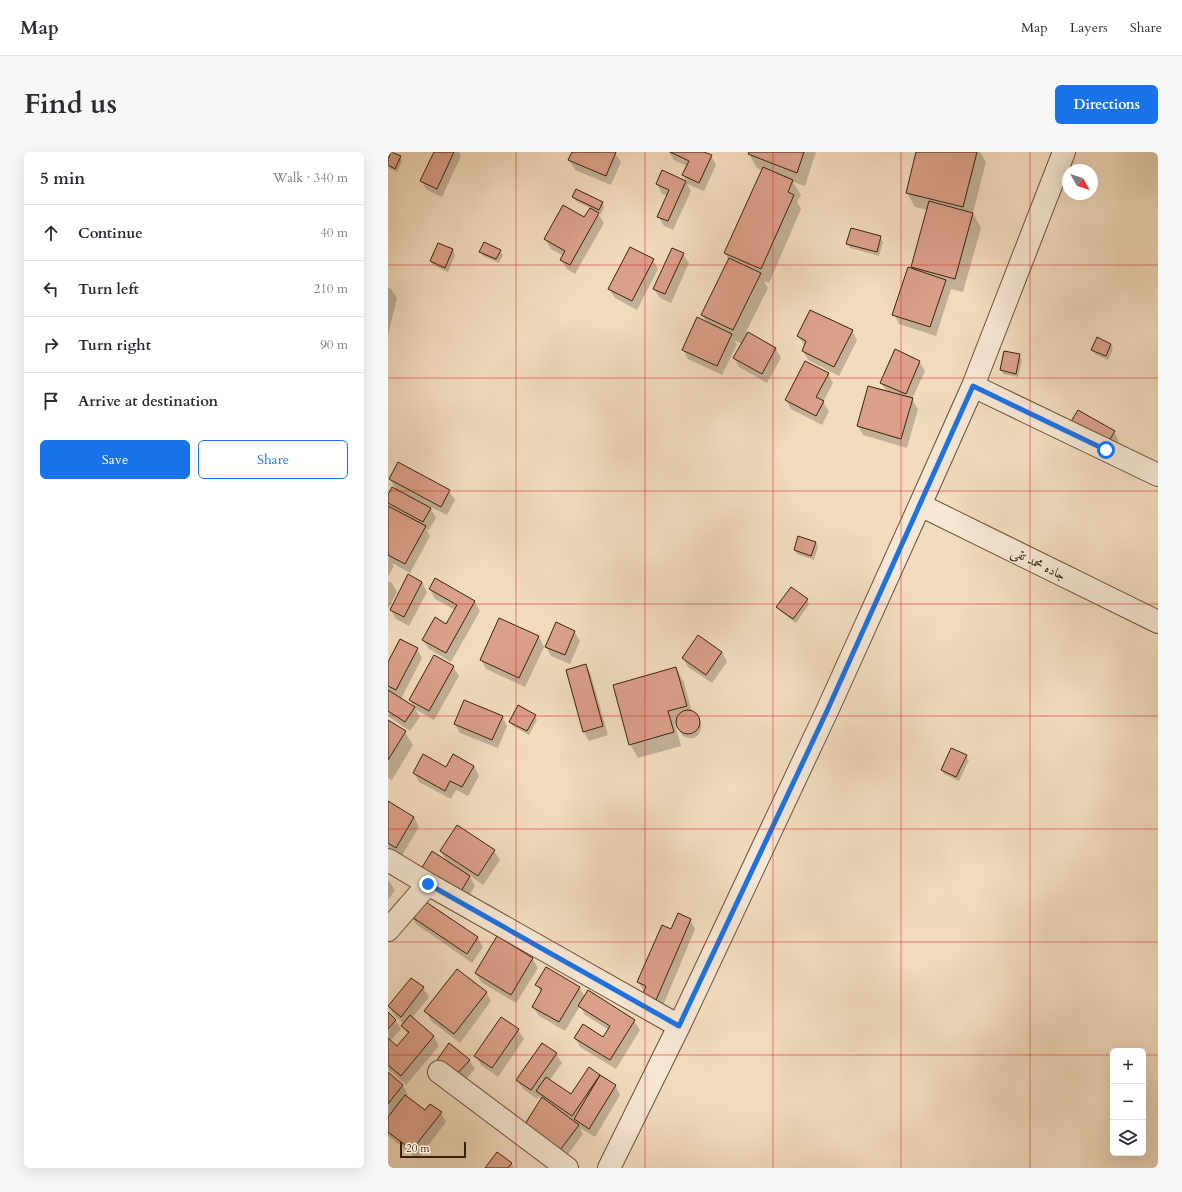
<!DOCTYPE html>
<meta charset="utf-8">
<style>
:root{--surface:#fff;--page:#f7f7f7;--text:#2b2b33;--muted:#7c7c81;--line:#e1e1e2;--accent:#1a73e8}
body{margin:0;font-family:Cardo,Amiri,serif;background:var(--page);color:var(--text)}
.controls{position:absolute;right:12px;bottom:12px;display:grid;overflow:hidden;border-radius:6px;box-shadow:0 4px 16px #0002}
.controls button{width:36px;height:36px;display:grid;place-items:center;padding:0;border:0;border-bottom:1px solid var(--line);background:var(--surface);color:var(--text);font:20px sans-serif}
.compass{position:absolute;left:674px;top:12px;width:36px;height:36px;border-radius:50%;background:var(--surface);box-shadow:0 4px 16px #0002;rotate:130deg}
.scale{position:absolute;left:12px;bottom:10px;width:66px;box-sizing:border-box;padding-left:4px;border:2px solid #382207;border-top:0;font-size:11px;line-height:14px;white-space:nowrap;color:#382207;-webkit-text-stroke:3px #f7e8d5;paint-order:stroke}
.stop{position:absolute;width:12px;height:12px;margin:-9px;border:3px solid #1a73e8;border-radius:50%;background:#fff}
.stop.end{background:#1a73e8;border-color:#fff;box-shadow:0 1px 4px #0008}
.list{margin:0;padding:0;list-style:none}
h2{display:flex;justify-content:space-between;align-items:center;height:52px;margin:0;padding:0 16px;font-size:17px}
h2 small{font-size:13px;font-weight:400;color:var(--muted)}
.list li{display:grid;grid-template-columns:26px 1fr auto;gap:12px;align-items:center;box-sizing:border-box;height:56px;padding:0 16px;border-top:1px solid var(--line)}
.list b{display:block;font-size:15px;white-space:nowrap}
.list em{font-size:13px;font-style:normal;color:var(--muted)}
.actions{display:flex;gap:8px;padding:12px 16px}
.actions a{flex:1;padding:9px 0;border:1px solid var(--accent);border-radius:6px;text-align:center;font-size:14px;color:var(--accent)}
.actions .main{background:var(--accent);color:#fff}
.icon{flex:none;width:22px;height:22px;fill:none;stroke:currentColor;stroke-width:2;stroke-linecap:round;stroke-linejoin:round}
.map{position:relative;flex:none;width:770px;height:1016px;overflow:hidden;border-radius:6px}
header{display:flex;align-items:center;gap:24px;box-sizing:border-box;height:56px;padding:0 20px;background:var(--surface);border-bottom:1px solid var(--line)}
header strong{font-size:19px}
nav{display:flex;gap:22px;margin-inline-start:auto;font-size:14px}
.intro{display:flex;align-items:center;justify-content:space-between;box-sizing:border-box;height:96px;padding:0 24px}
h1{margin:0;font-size:28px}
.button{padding:10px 18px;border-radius:6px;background:var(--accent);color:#fff;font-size:14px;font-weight:700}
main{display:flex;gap:24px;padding:0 24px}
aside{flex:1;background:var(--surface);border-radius:6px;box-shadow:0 4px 16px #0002}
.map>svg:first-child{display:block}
</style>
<header>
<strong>Map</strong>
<nav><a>Map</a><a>Layers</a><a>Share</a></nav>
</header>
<div class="intro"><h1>Find us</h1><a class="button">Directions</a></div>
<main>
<aside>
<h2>5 min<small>Walk · 340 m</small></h2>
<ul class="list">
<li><svg class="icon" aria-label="ahead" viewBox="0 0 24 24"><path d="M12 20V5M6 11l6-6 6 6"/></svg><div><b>Continue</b></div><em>40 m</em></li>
<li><svg class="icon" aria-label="left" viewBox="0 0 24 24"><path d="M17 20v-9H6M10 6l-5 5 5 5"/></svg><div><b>Turn left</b></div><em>210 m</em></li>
<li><svg class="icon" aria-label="right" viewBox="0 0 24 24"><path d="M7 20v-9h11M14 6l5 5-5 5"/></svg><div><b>Turn right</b></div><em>90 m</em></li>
<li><svg class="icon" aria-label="arrive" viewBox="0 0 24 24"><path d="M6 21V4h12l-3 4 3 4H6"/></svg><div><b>Arrive at destination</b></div></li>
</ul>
<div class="actions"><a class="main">Save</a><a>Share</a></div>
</aside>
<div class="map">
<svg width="770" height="1016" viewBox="0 0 770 1016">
<rect width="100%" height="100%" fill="#f3dcbe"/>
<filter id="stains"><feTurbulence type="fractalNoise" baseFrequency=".005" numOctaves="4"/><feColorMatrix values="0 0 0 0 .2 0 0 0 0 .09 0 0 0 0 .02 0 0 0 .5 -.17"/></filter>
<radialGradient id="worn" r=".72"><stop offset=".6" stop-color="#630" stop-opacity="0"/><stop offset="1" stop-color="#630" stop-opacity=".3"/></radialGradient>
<!-- shadow -->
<path fill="#0003" d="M 47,0 L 71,0 L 73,4 L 54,45 L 39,38 L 33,29 Z
M 185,0 L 227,1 L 233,10 L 223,33 L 187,18 L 181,8 Z
M 281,0 L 317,0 L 317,1 L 323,4 L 328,13 L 316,39 L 299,32 L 303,39 L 285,78 L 276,74 L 271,65 L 280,44 L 274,42 L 269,32 L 275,19 L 299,30 L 295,23 L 299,14 L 286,8 Z
M 362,0 L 428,0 L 417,34 L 405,30 L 413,43 L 409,50 L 413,57 L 381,131 L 376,129 L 380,136 L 358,180 L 388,197 L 393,206 L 379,231 L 351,215 L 346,206 L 354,192 L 346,188 L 349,192 L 334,223 L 300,207 L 295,197 L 320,172 L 314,163 L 341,108 L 337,101 L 374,18 L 369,16 L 361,2 Z
M 529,0 L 592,0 L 598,10 L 585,61 L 593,76 L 575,140 L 563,137 L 548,184 L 511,172 L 506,162 L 526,118 L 524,115 L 540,58 L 527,55 L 519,41 Z
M 12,5 L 14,9 L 9,20 L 1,16 L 0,9 Z
M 185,45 L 214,51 L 216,55 L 213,62 L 209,60 L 216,71 L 187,122 L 179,117 L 173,108 L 176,104 L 163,97 L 157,87 L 196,67 L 202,56 L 188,49 Z
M 492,85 L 495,90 L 491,104 L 462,96 L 460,92 Z
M 51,92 L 65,98 L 67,103 L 60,120 L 45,113 L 43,109 Z
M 112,99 L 115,103 L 111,111 L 95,104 L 93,100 Z
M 295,102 L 301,111 L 283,151 L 272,146 L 266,137 Z
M 265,108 L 270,117 L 249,158 L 227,146 L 221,137 Z
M 0,135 L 3,137 L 9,146 L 0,183 Z
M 464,179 L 469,188 L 451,224 L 420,208 L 415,199 L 417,194 L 410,184 Z
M 723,193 L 725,197 L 720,208 L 707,202 L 704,198 Z
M 631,203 L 634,208 L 630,225 L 615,222 L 613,218 Z
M 531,209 L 537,219 L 524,247 L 530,257 L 519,296 L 475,283 L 470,274 L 499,240 L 493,231 Z
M 440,222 L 445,231 L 435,250 L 441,259 L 434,273 L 403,257 L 398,248 Z
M 726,280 L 731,289 L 723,303 L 688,282 Z
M 2,327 L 61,339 L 67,348 L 59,363 L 41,354 L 48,366 L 41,378 L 38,377 L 42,384 L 22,421 L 4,411 L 6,414 L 0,425 L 0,355 L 2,356 L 0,353 L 0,345 L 9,339 Z
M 428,390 L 430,395 L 426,408 L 409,402 L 407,398 Z
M 47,428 L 87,450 L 92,459 L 63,510 L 41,497 L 35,488 L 59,473 L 67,458 L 47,447 L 42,437 Z
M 0,429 L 4,431 L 9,440 L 0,457 Z
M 34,430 L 39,440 L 21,474 L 8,467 L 3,458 Z
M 419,448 L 421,452 L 408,471 L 392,459 L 389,455 Z
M 112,467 L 151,485 L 156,495 L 137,535 L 98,517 L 93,508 Z
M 186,479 L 192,489 L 182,512 L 163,504 L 158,495 Z
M 29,497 L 34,506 L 13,547 L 27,557 L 22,548 L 65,515 L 71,524 L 46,568 L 27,557 L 32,565 L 22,579 L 0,564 L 0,512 Z
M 334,500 L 339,510 L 324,531 L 300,515 L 295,506 Z
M 198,513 L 203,523 L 220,583 L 201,589 L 196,580 Z
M 288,516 L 296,530 L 304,560 L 307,562 L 313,572 L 313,578 L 310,583 L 306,586 L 300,586 L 295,584 L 287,572 L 293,594 L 250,606 L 242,592 Z
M 114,564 L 119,574 L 110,596 L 72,581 L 67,572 Z
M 147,564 L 149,568 L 141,583 L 125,574 L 123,570 Z
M 0,569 L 17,580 L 25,593 L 4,628 L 0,626 Z
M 578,604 L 581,608 L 571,629 L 556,622 L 554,618 Z
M 86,614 L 91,624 L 80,644 L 68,638 L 63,647 L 31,630 L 26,621 L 58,616 Z
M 0,650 L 26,665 L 31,675 L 13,705 L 0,697 Z
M 53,699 L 106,699 L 112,708 L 95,733 L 81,723 L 87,734 L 77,750 L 59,711 Z
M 0,728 L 7,738 L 0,748 Z
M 33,748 L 90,786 L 95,795 L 84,811 L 28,772 L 22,763 Z
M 302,768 L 307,777 L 274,856 L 256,839 L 250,830 L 284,779 Z
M 110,785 L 145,807 L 150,816 L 128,851 L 93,830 L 88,821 Z
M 24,827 L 35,836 L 41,845 L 24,866 L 46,885 L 51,894 L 18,933 L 0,917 L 0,862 L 7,868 L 13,877 L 2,889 L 10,895 L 20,883 L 15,874 L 16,872 L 7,864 L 1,855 Z
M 149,833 L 191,835 L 197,845 L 246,869 L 252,878 L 228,917 L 192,895 L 187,886 L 216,886 L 221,878 L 197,863 L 192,854 L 177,879 L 151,864 L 145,855 L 153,841 Z
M 98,840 L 103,849 L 72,891 L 43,869 L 38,859 Z
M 130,878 L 136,887 L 110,925 L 93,913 L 88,904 Z
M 168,902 L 174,911 L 161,929 L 183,944 L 211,924 L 212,926 L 227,933 L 232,943 L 207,985 L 192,976 L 195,982 L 177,1006 L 143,982 L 153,947 L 151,944 L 149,947 L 135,937 L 129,928 Z
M 81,908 L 87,917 L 73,933 L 55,917 Z
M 0,922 L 15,934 L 20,943 L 18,945 L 37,960 L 53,961 L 58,970 L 30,1007 L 0,984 Z
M 123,1011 L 126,1016 L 99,1016 Z"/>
<!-- building -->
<path fill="#dba08a" stroke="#382207" d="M 3,0 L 13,4 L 7,17 L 0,13 L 0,7 Z
M 46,0 L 66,0 L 49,37 L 32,29 Z
M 184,0 L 228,0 L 218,24 L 180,8 Z
M 282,0 L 316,0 L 324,3 L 311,31 L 294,23 L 301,9 Z
M 361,0 L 416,0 L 409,21 L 360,2 Z
M 528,0 L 589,0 L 575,55 L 518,41 Z
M 375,15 L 405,28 L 400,40 L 406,43 L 373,117 L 336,101 Z
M 274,18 L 298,29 L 280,69 L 269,65 L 281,38 L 268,32 Z
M 188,37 L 215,50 L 211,58 L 184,45 Z
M 541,49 L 585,61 L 567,127 L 523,115 Z
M 175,53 L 196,65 L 202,56 L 211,61 L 182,113 L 172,108 L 177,99 L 156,87 Z
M 463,76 L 493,84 L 489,100 L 458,92 Z
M 96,90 L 113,98 L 108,107 L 91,100 Z
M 50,91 L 65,97 L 57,116 L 42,109 Z
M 242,95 L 266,107 L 244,149 L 220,137 Z
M 284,96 L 296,101 L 277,142 L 265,137 Z
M 341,106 L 373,121 L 345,178 L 313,163 Z
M 520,115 L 558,128 L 542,175 L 504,163 Z
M 422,158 L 465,178 L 446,215 L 414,199 L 418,189 L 409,184 Z
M 309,165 L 344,182 L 329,214 L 294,198 Z
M 360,180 L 388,196 L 374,222 L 345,206 Z
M 709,185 L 723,192 L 718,204 L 703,198 Z
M 507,197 L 532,209 L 518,242 L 492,231 Z
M 616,199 L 632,202 L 628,222 L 612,218 Z
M 417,209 L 441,221 L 428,245 L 436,249 L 428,264 L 397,248 Z
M 480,234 L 525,246 L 513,287 L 469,274 Z
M 690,258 L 727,279 L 718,294 L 681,273 Z
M 10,310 L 62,338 L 53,355 L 1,327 Z
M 4,335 L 43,356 L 35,370 L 0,351 L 0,343 Z
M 0,354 L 38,374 L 17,412 L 0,403 Z
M 410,384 L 428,390 L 423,404 L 406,398 Z
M 20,422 L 34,430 L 16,465 L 2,458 Z
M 47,426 L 87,449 L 58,501 L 34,488 L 47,465 L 58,472 L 69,453 L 41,437 Z
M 403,435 L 420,447 L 405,467 L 388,455 Z
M 111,466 L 151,484 L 131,526 L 92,508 Z
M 168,470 L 187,479 L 177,503 L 157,495 Z
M 310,483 L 334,500 L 318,523 L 294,506 Z
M 12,487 L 30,496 L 8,538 L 0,534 L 0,510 Z
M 46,503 L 66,514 L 41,559 L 21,548 Z
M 198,512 L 215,574 L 195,580 L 178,518 Z
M 288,515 L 299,554 L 280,559 L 286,580 L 241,593 L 225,533 Z
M 0,538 L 27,555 L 17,570 L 0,559 Z
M 76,548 L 115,564 L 104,588 L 66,572 Z
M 130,553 L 148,563 L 139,579 L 121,570 Z
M288 570a12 12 0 1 1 24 0a12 12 0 1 1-24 0Z
M 0,568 L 18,579 L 0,608 Z
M 563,596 L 579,603 L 568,625 L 553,618 Z
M 35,602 L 58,615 L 65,602 L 86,614 L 74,635 L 62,629 L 57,639 L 25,621 Z
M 0,649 L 26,665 L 8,696 L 0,691 Z
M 69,673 L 107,698 L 90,724 L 52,699 Z
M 44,699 L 82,724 L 72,741 L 33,717 Z
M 32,746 L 90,785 L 79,802 L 21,763 Z
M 290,761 L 303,767 L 268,848 L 255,842 L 258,834 L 249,830 L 274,773 L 283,777 Z
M 109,784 L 145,806 L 123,843 L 87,821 Z
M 158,815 L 192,835 L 171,870 L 144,855 L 154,837 L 147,833 Z
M 69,817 L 99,840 L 66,882 L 36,859 Z
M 23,826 L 36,835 L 13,865 L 0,854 Z
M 200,838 L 247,868 L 222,908 L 186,886 L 195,872 L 215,885 L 222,874 L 190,854 Z
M 0,860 L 8,868 L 0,877 Z
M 22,863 L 46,884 L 13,924 L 0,913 L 0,886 L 9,894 L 21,880 L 13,874 Z
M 113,865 L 131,877 L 104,916 L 86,904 Z
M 61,891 L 82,908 L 67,924 L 49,908 Z
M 154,891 L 169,901 L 143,938 L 128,928 Z
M 201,915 L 212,923 L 184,964 L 148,939 L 158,925 L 183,942 Z
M 0,920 L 15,933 L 0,952 Z
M 212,923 L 228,933 L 201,977 L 186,967 Z
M 17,943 L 37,958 L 42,952 L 54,960 L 24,998 L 0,980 L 0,965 Z
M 154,945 L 191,973 L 172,998 L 137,972 Z
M 109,1000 L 124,1011 L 120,1016 L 97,1016 Z"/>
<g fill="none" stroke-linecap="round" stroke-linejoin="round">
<!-- minor casing -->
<g stroke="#675035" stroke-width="24">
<path id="minor" d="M 585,234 L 770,323
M 532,353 L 770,470
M 0,708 L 40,732 L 291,874
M 0,778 L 40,732
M 51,920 L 179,1016
M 221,1016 L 291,874 L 439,559 L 532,353 L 585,234 L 676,0"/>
</g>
<!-- minor -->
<use href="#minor" stroke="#f7e8d5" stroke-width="22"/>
</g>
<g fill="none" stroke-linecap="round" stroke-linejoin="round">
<!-- route -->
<path stroke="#1a73e8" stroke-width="5" d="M 40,732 L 291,874 L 439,559 L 585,234 L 718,298"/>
</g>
<!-- grid -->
<path fill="none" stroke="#d62828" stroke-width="1" stroke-opacity="0.55" d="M 128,0 L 128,1016M 257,0 L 257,1016M 385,0 L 385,1016M 513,0 L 513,1016M 642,0 L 642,1016M 0,113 L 770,113M 0,226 L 770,226M 0,339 L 770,339M 0,452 L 770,452M 0,564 L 770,564M 0,677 L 770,677M 0,790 L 770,790M 0,903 L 725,903M 755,903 L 770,903"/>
<g text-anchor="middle" stroke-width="3" stroke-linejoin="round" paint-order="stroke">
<!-- street labels -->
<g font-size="13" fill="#382207" stroke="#f7e8d5">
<text transform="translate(651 411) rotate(26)" y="5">جاده محمد تقی</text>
</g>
</g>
<rect width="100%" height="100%" filter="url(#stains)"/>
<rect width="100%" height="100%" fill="url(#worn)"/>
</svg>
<div class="controls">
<button>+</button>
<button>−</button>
<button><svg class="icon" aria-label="layers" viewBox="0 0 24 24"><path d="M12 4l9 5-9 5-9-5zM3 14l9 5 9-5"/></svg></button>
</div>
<svg class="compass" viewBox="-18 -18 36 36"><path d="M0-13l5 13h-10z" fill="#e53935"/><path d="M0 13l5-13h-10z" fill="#7c7c81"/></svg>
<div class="scale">20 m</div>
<div class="stop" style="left:718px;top:298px"></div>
<div class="stop end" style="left:40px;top:732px"></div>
</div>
</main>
